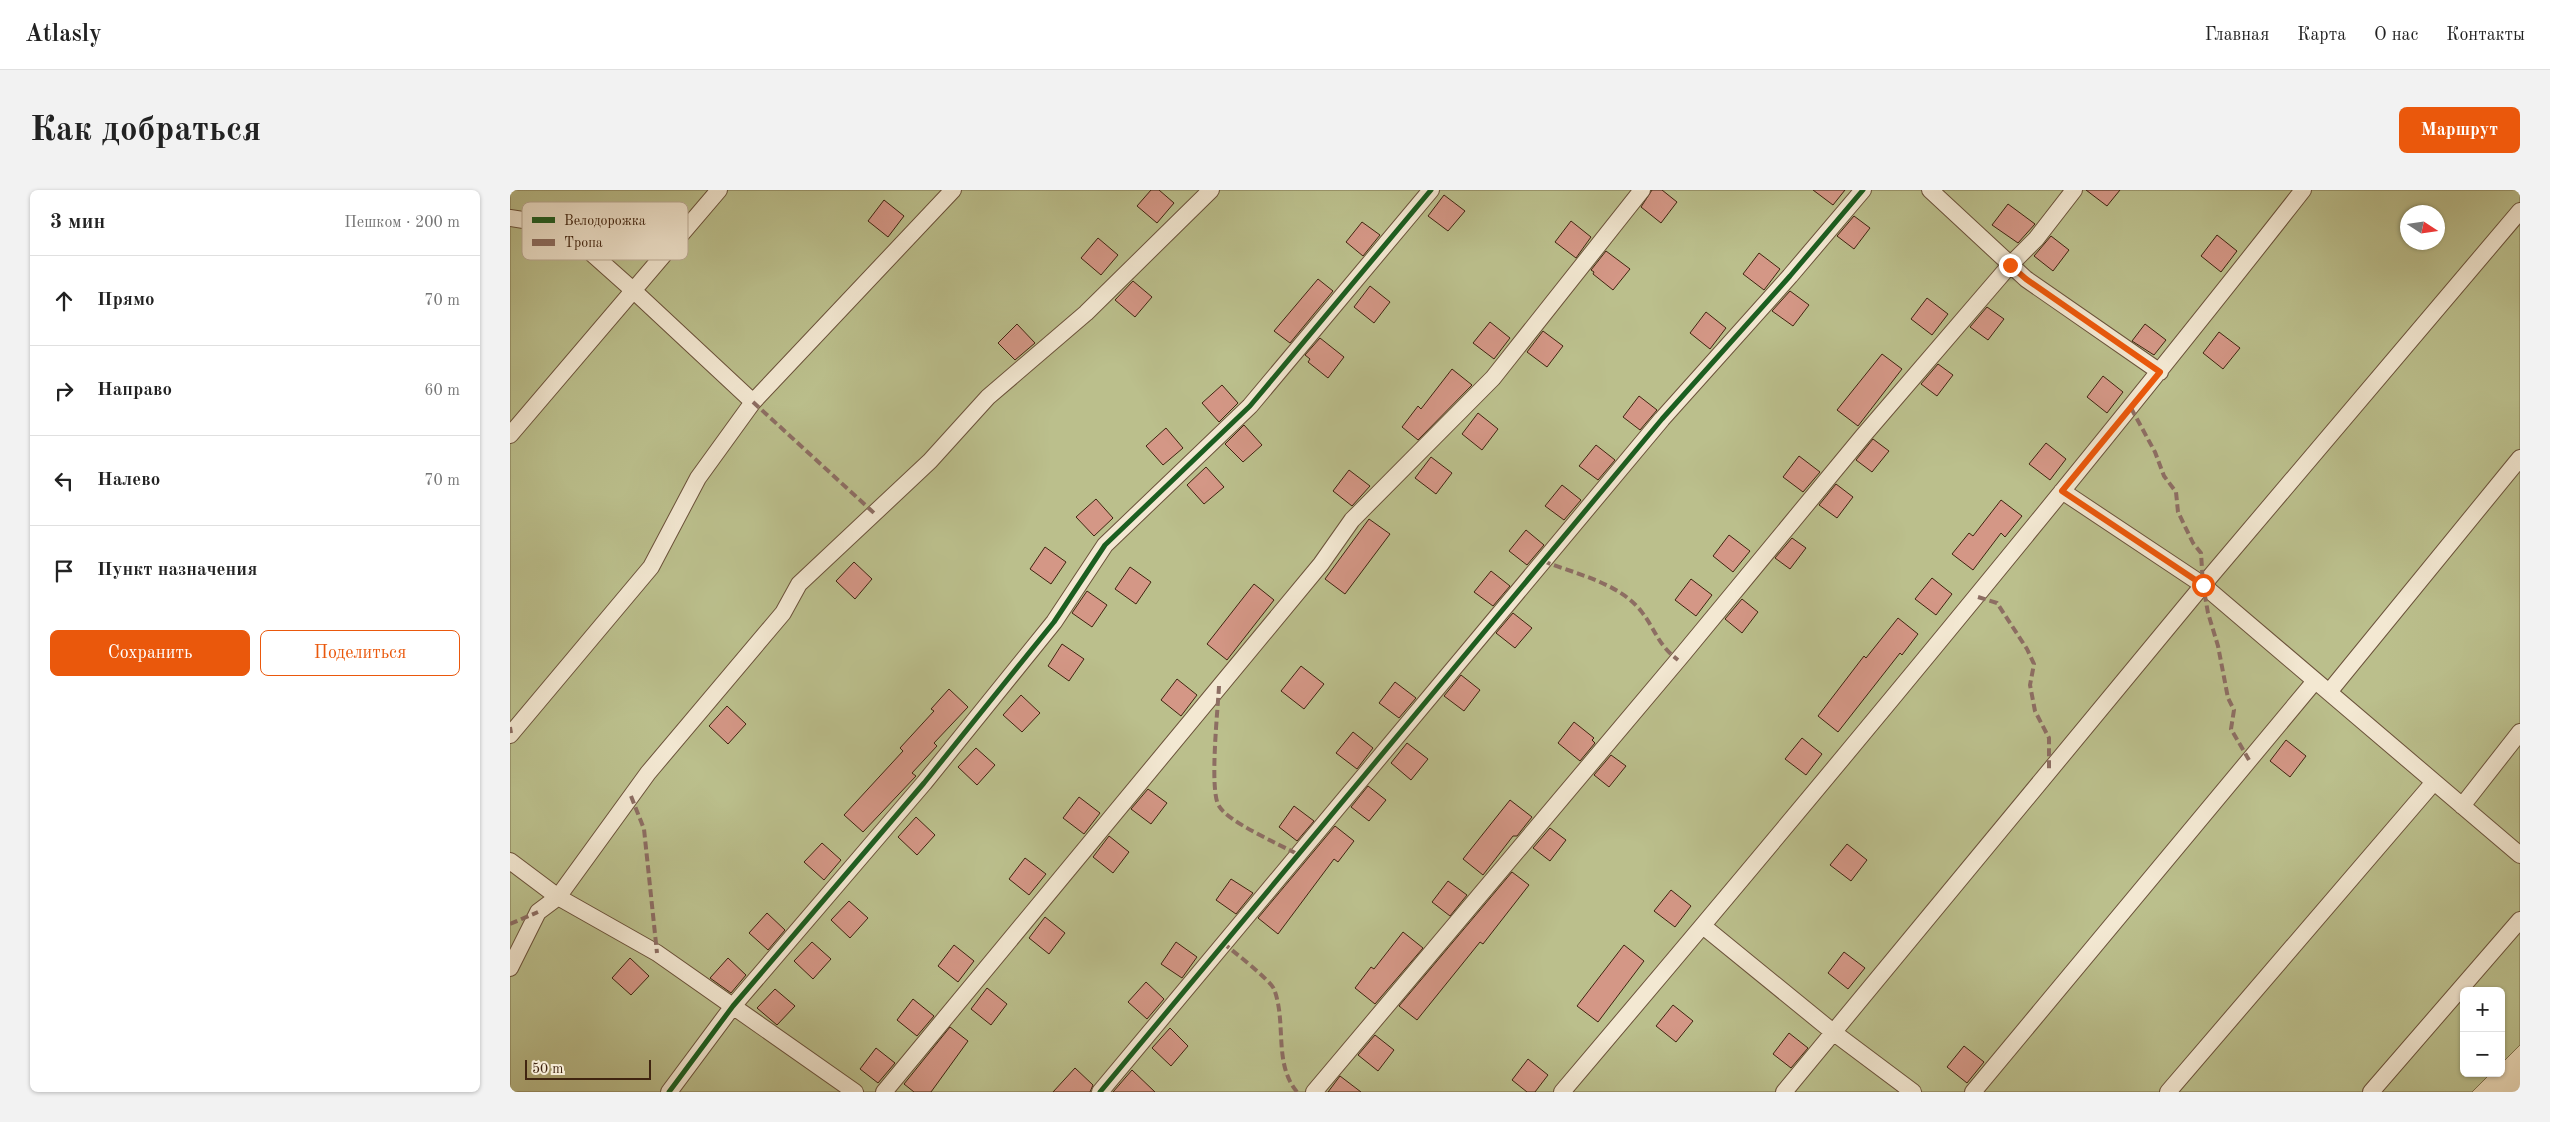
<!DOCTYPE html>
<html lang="ru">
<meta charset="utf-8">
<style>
:root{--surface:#fff;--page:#f2f2f2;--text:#222;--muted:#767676;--line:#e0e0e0;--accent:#ea580c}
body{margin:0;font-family:"Old Standard TT",serif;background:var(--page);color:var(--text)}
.controls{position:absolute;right:15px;bottom:15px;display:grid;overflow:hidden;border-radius:8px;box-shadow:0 1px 4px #0004}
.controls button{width:45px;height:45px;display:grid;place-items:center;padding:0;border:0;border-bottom:1px solid var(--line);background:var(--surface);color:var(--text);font:25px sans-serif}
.compass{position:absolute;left:1890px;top:15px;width:45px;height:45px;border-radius:50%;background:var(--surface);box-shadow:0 1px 4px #0004;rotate:102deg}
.scale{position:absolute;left:15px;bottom:12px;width:126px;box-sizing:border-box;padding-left:5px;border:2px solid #402410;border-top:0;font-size:14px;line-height:18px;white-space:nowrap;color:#402410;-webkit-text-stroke:4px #f3e8d2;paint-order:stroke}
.stop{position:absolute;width:15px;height:15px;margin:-11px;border:4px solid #ea580c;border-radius:50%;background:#fff}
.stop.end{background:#ea580c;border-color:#fff;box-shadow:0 1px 5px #0008}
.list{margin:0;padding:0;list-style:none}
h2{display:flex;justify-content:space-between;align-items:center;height:65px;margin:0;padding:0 20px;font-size:21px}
h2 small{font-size:16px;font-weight:400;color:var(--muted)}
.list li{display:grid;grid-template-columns:32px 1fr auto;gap:15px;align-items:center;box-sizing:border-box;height:90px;padding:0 20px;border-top:1px solid var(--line)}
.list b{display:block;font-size:19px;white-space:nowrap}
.list em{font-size:16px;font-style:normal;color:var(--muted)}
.actions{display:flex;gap:10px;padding:15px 20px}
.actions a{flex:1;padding:11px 0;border:1px solid var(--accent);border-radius:8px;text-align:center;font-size:18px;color:var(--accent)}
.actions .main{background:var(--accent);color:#fff}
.icon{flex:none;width:28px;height:28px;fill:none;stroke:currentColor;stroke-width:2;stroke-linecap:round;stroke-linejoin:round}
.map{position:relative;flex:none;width:2010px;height:902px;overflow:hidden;border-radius:8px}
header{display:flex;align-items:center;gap:30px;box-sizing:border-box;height:70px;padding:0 25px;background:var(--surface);border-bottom:1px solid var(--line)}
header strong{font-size:24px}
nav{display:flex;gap:28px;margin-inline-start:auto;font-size:18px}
.intro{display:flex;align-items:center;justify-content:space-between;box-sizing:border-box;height:120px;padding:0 30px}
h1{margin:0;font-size:35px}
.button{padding:12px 22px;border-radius:8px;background:var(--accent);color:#fff;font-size:18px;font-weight:700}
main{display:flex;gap:30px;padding:0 30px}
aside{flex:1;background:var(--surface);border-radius:8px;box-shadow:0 1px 4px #0004}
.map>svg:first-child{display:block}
</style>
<header>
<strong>Atlasly</strong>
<nav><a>Главная</a><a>Карта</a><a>О нас</a><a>Контакты</a></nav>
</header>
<div class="intro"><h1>Как добраться</h1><a class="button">Маршрут</a></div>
<main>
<aside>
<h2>3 мин<small>Пешком · 200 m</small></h2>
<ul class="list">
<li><svg class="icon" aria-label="ahead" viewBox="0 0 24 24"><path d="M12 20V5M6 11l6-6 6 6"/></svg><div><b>Прямо</b></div><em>70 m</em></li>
<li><svg class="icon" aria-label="right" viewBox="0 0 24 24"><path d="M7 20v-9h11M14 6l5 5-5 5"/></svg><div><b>Направо</b></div><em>60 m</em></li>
<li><svg class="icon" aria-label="left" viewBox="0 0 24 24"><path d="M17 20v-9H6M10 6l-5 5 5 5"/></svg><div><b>Налево</b></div><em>70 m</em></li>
<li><svg class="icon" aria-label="arrive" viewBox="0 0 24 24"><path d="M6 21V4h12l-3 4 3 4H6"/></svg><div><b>Пункт назначения</b></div></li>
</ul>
<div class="actions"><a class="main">Сохранить</a><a>Поделиться</a></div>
</aside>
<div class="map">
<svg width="2010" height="902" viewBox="0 0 2010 902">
<rect width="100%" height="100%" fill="#ecdbb9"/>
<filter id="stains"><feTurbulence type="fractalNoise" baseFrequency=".004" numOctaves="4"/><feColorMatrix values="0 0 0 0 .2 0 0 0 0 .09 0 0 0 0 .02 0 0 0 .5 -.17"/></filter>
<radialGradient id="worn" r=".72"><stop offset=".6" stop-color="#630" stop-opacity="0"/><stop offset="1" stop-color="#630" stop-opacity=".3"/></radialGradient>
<!-- green -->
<path fill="#bbbf8c" stroke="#7e724e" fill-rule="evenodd" d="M 0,0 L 2010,0 L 2010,855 L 1991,874 L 1991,801 L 1954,801 L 1954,883 L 1981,883 L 1962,902 L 0,902 ZM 1898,22 L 1928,22 L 1928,52 L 1898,52 Z"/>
<!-- building -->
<path fill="#d49786" stroke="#402410" d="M 641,0 L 649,0 L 664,13 L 647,33 L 627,16 Z
M 1142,0 L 1152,0 L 1167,12 L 1151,33 L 1131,17 Z
M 1303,0 L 1335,0 L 1323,15 Z
M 1576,0 L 1610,0 L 1597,16 Z
M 934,5 L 955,21 L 938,41 L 918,26 Z
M 374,10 L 394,26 L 378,47 L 358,31 Z
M 1498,14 L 1525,34 L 1508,53 L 1482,35 Z
M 1344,26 L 1360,38 L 1344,59 L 1327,46 Z
M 1061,31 L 1081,47 L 1066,68 L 1045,52 Z
M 852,32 L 870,45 L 853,66 L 836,52 Z
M 1707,45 L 1727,61 L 1711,82 L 1691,66 Z
M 1541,46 L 1559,60 L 1543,81 L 1524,66 Z
M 588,48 L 608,65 L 591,85 L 571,68 Z
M 1096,61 L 1120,79 L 1103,100 L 1083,84 L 1084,82 L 1081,80 Z
M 1249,63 L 1270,79 L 1254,100 L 1233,84 Z
M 808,89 L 823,101 L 780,153 L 764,141 Z
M 623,91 L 642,107 L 625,127 L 605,110 Z
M 860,96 L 880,112 L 864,133 L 844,117 Z
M 1280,101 L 1299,115 L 1283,136 L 1262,121 Z
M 1417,108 L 1438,124 L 1422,145 L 1401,129 Z
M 1477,117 L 1494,129 L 1478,150 L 1460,137 Z
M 1196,122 L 1216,138 L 1200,159 L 1180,143 Z
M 980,132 L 1000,148 L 984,169 L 963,153 Z
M 507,134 L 525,153 L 505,170 L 488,153 Z
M 1635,134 L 1656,150 L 1644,165 L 1622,151 Z
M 1033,141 L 1053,156 L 1037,177 L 1017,162 Z
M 1709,142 L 1730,158 L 1713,179 L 1693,163 Z
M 810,148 L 834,167 L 818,188 L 798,172 L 800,169 L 795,165 Z
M 1372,164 L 1392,179 L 1348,236 L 1327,220 Z
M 1428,174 L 1443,185 L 1427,206 L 1411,194 Z
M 942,179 L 962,195 L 908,250 L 892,237 L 908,216 L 911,219 Z
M 1593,186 L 1613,202 L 1597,223 L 1577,207 Z
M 712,195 L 728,213 L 709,232 L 692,213 Z
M 1129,206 L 1147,220 L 1130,240 L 1113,227 Z
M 968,223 L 988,239 L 972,260 L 952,244 Z
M 734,235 L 752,255 L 733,272 L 715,254 Z
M 656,238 L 673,258 L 653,275 L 636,256 Z
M 1363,249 L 1379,261 L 1362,282 L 1346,270 Z
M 1536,253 L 1556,269 L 1540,290 L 1519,274 Z
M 1086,255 L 1105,270 L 1088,290 L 1069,276 Z
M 1289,266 L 1310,282 L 1293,302 L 1273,287 Z
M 921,267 L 942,283 L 926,304 L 905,288 Z
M 696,277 L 714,297 L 694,314 L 677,295 Z
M 839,280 L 860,296 L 842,316 L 823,301 Z
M 1326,294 L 1343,307 L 1327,328 L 1309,315 Z
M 1052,295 L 1071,310 L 1054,330 L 1035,316 Z
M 586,309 L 603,328 L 584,346 L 566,327 Z
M 1491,310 L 1512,326 L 1495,347 L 1491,343 L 1463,380 L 1442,364 L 1459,343 L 1463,346 Z
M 859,329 L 880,344 L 835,404 L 815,389 Z
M 1016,340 L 1034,355 L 1017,375 L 999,361 Z
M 1219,345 L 1240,361 L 1223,382 L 1203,366 Z
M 1282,348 L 1296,358 L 1280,379 L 1265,368 Z
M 535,357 L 556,372 L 541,394 L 520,379 Z
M 344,372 L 362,389 L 345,409 L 326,391 Z
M 620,377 L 641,392 L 626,414 L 605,399 Z
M 981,381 L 1000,396 L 983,416 L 964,402 Z
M 1422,388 L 1442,404 L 1426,425 L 1405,409 Z
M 1181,389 L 1202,405 L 1186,426 L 1165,410 Z
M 744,394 L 764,410 L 717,470 L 697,454 Z
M 577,401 L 597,415 L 582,437 L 562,423 Z
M 1232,409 L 1248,422 L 1232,443 L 1215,429 Z
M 1003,423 L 1022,438 L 1005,458 L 986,443 Z
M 1388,428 L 1408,444 L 1392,465 L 1390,463 L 1328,542 L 1308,526 L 1354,466 L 1356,468 Z
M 552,454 L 574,469 L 559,491 L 538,476 Z
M 791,476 L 814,494 L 794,519 L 771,501 Z
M 951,485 L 970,500 L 954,521 L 934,506 Z
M 667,489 L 687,505 L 671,526 L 651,510 Z
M 885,492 L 906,508 L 889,528 L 869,513 Z
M 439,499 L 458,517 L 424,553 L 427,556 L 402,583 L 406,586 L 353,642 L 334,625 L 393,561 L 390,558 L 424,521 L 421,519 Z
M 511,505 L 530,523 L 512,542 L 493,525 Z
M 217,516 L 236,534 L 218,554 L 199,536 Z
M 1064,532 L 1084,548 L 1082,550 L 1085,553 L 1070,571 L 1048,553 Z
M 843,542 L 863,558 L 847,579 L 826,563 Z
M 1292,548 L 1312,564 L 1296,585 L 1275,569 Z
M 1776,550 L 1796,566 L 1780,587 L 1760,571 Z
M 897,553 L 918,569 L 901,590 L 881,573 Z
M 466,558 L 485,575 L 467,595 L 448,577 Z
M 1101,565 L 1116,576 L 1099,597 L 1084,585 Z
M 858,596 L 876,610 L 859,631 L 841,617 Z
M 638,599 L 657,613 L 641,634 L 621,619 Z
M 569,607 L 590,623 L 574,644 L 553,628 Z
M 1000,610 L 1022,627 L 1007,646 L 1003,646 L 973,685 L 953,669 Z
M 784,616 L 804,631 L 787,651 L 769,637 Z
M 406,627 L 425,645 L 407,665 L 388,647 Z
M 825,636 L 844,651 L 828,672 L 824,669 L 768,744 L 748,728 Z
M 1040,638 L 1056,650 L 1040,671 L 1023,658 Z
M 599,646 L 619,662 L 603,683 L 583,667 Z
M 312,653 L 331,670 L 314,690 L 294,672 Z
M 1337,654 L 1357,670 L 1341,691 L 1320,675 Z
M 515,668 L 536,684 L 519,705 L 499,689 Z
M 1002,682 L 1019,695 L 973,754 L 970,752 L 907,830 L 889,816 Z
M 721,689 L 743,703 L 726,724 L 706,710 Z
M 938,691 L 957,705 L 940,726 L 922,712 Z
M 1161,700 L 1181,716 L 1165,737 L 1144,721 Z
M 339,711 L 358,728 L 340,748 L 321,730 Z
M 257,723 L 275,740 L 258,760 L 239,743 Z
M 535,727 L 555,743 L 539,764 L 519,748 Z
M 893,742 L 913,758 L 865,814 L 845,798 L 861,777 L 864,779 Z
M 302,752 L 321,769 L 303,789 L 284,771 Z
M 666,752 L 687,767 L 672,788 L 651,774 Z
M 444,755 L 464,771 L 448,792 L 428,776 Z
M 1114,755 L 1134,771 L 1088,832 L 1067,816 Z
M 1334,762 L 1355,778 L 1338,799 L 1318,783 Z
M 120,768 L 139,786 L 121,805 L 102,788 Z
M 218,768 L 236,785 L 221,803 L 200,788 Z
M 636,792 L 654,809 L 637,829 L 618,812 Z
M 477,798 L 497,814 L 481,835 L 461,819 Z
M 265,799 L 285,816 L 267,835 L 247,818 Z
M 403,809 L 424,826 L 407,846 L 387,830 Z
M 1163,815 L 1183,831 L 1166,852 L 1146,836 Z
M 440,837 L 458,851 L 421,902 L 404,902 L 394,894 Z
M 660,838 L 678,856 L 661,876 L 642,858 Z
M 1279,843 L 1298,858 L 1281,878 L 1263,864 Z
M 865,845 L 884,860 L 868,881 L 848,865 Z
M 1454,856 L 1474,872 L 1457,893 L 1437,877 Z
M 366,858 L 385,873 L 368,893 L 350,879 Z
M 1018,869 L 1038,885 L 1025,902 L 1017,902 L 1002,890 Z
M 565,878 L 583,895 L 580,902 L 543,902 Z
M 622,880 L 645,902 L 603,902 Z
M 830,886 L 851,902 L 818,902 Z"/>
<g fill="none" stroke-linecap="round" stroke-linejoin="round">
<!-- minor casing -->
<g stroke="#6b523a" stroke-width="18">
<path id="minor" d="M 1420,0 L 1516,89 L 1650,182
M 0,28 L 51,36 L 124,101 L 243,212 L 188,288 L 141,377 L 0,545
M 243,212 L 443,0
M 0,245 L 209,0
M 1552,301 L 1693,395 L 2010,665
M 1819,502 L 2010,268
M 1952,616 L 2010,542
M 0,671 L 48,707 L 147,763 L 345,902
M 1193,736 L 1323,842 L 1403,902
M 0,778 L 28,722 L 48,707 L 138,583 L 273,423 L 289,394 L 420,271 L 478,207 L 576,123 L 701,0
M 159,902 L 223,816 L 414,593 L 544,432 L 595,355 L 740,216 L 921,0
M 374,902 L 811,374 L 842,330 L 983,188 L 1132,0
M 590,902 L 1152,229 L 1280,86 L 1353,0
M 804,902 L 1173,464 L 1353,246 L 1500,75 L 1526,49 L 1564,0
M 1052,902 C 1304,605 1553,306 1793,0
M 1274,902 L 1693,395 L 2010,21
M 1463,902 L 1805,491
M 1658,902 L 1924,592
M 1861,902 L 2010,730"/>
</g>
<!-- minor -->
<use href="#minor" stroke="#f3e8d2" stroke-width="16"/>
<!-- quiet -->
<path stroke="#8d6e63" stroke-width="4" stroke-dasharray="8 4" stroke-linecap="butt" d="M 243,212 L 364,323
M 1621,218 L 1645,262 L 1654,286 L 1666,302 L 1668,322 L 1683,353 L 1691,363 L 1693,395 L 1698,423 L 1708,456 L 1718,508 L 1724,520 L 1721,539 L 1739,570
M 1033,371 C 1066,384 1109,393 1131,421 C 1146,440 1147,454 1168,470
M 1468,407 L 1487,413 L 1517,459 L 1524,474 L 1520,495 L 1525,521 L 1539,548 L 1539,580
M 709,496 C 708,518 699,601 709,616 C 718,632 769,654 787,664
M 0,537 L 1,543
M 121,606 L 134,639 L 147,763
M 0,734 L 28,722
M 713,753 C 723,761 760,790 764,799 C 777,833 763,873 787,902"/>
<!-- cycleway casing -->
<g stroke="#f3e8d2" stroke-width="8">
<path id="cycleway" d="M 159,902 L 223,816 L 414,593 L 544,432 L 595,355 L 740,216 L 921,0
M 590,902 L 1152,229 L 1280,86 L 1353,0"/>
</g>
<!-- cycleway -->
<use href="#cycleway" stroke="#1b5e20" stroke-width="5"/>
</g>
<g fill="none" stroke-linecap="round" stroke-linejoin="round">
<!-- route -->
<path stroke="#ea580c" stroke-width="6" d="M 1500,75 L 1516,89 L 1650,182 L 1552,301 L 1693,395"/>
</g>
<!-- legend -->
<rect x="12" y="12" width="166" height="58" rx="8" fill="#f3e8d2" stroke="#bdad98" stroke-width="1"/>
<rect x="22" y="27" width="23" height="6" fill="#1b5e20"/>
<rect x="22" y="49" width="23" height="7" fill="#8d6e63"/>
<g font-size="14" fill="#402410">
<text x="54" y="35">Велодорожка</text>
<text x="54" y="57">Тропа</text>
</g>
<rect width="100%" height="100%" filter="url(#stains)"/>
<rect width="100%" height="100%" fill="url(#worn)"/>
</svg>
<div class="controls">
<button>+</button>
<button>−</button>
</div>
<svg class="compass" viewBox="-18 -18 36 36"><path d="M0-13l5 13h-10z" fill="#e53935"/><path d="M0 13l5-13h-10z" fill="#767676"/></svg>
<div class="scale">50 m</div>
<div class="stop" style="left:1693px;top:395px"></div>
<div class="stop end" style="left:1500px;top:75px"></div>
</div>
</main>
